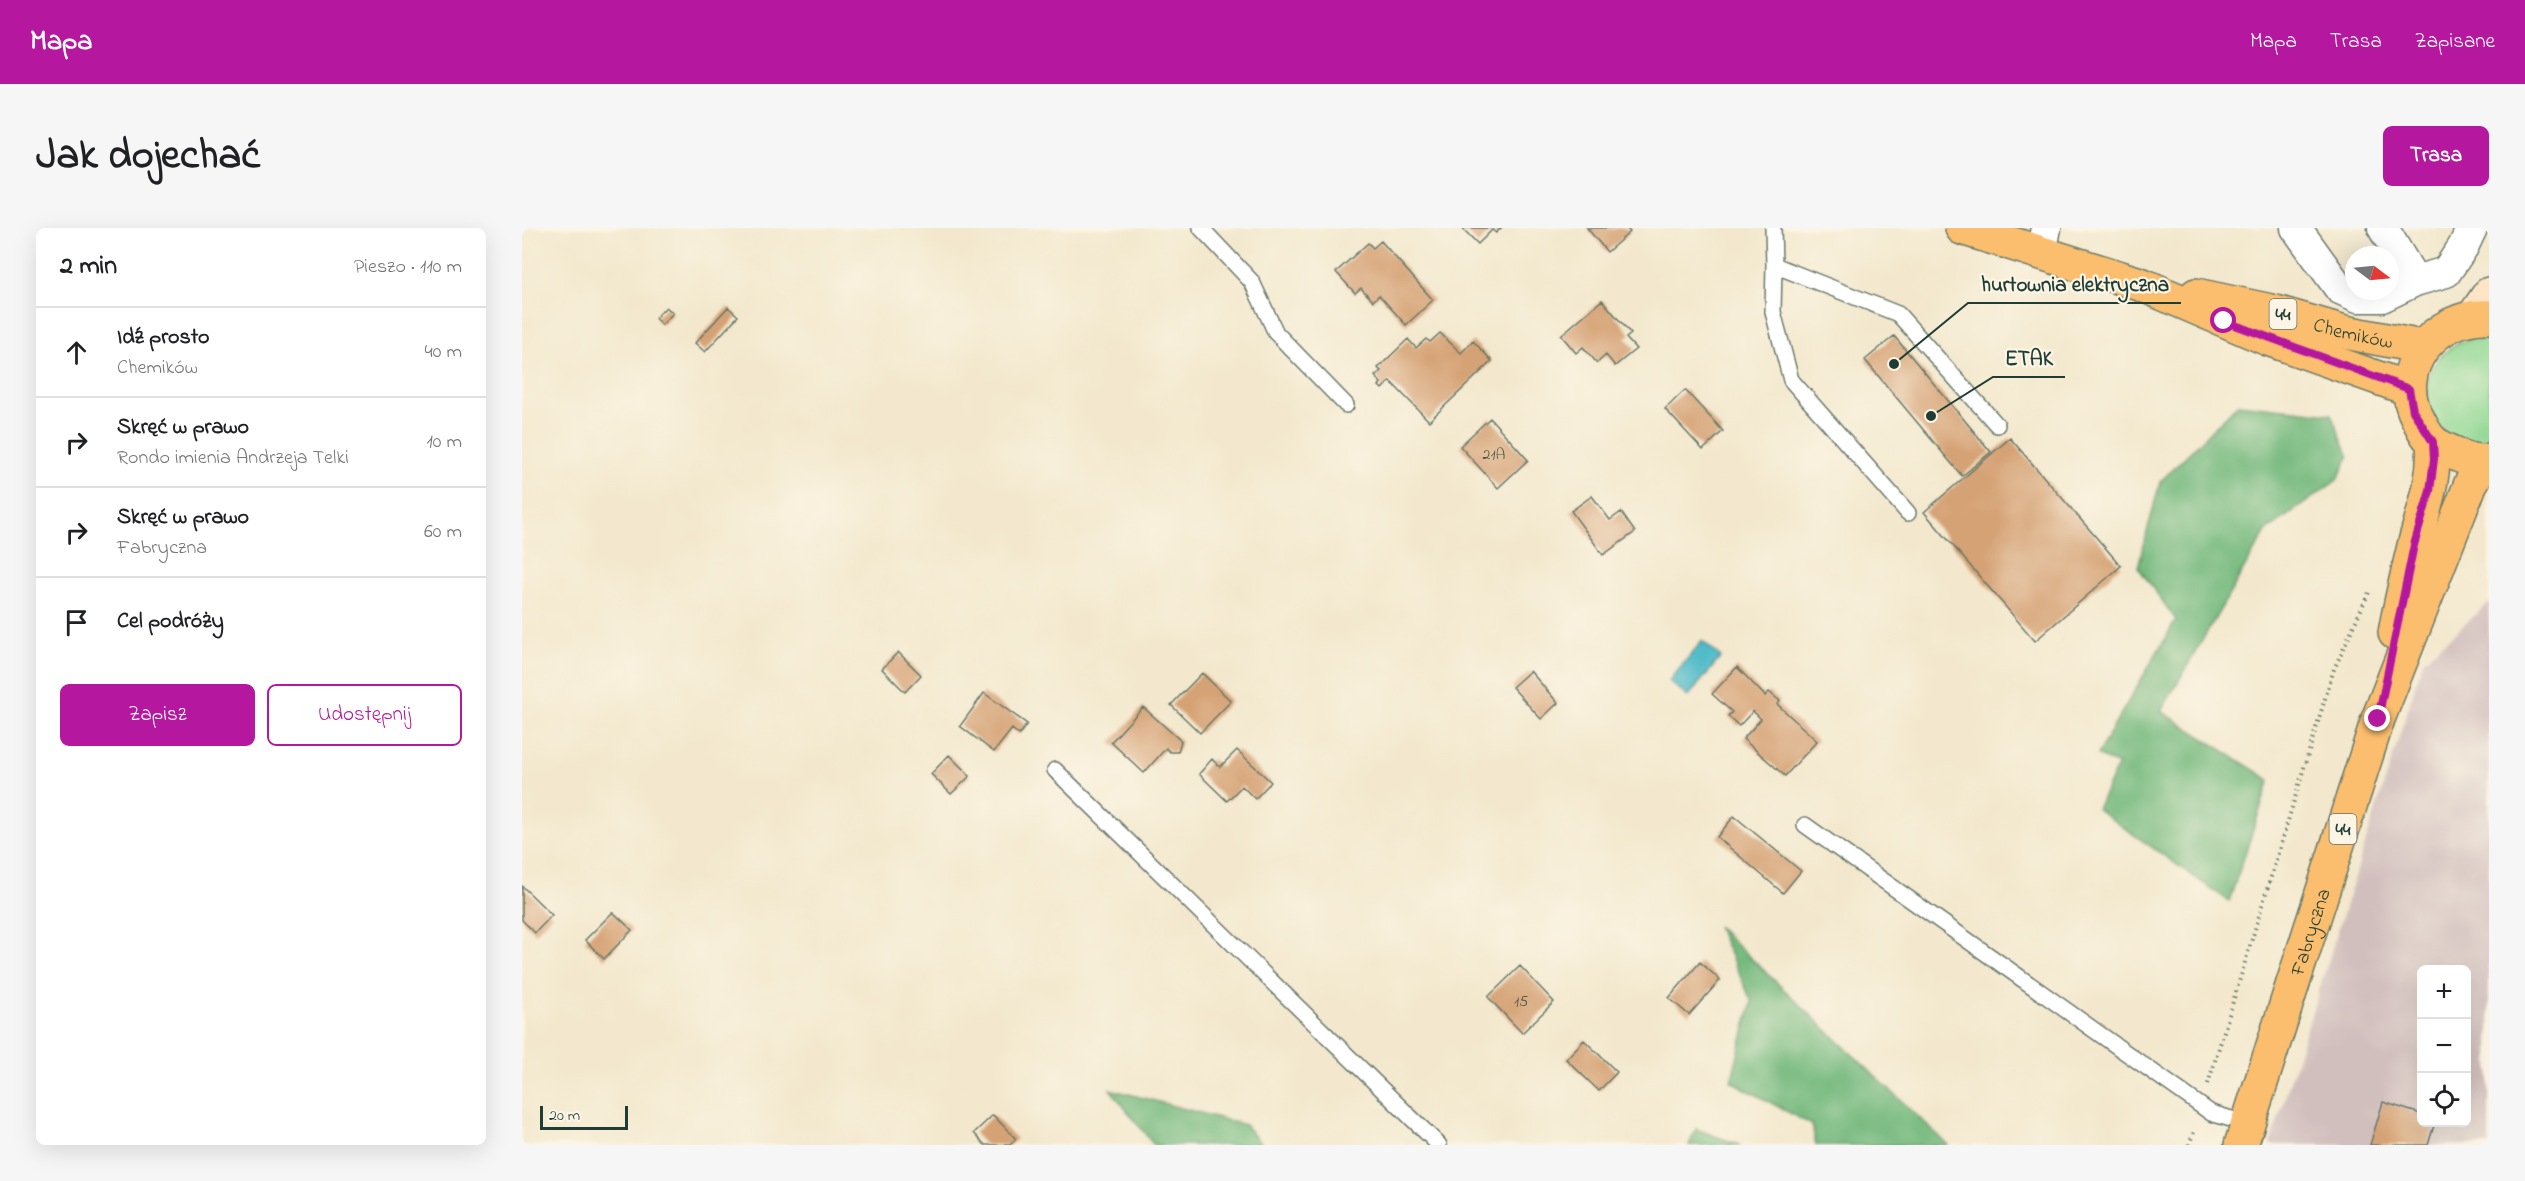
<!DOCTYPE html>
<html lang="pl">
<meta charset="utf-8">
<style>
:root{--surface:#fff;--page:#f6f6f6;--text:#202124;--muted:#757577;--line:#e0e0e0;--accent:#b5179e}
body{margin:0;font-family:"Indie Flower",sans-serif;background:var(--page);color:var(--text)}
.controls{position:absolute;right:18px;bottom:18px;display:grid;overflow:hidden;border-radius:9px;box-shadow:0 6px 24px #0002}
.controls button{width:54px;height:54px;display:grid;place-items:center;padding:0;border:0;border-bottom:2px solid var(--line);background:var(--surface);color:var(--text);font:30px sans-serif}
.compass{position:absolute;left:1823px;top:18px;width:54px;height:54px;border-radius:50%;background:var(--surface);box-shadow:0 6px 24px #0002;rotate:106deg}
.scale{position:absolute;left:18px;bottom:15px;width:88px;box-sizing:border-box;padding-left:6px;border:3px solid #1f3d34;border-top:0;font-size:16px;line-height:21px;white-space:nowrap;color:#1f3d34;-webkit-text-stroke:4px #fcf5e5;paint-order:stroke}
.stop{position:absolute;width:18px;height:18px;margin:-14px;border:4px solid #b5179e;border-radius:50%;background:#fff}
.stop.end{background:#b5179e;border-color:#fff;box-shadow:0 2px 6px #0008}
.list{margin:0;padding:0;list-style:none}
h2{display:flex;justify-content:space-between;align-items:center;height:78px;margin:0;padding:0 24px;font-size:26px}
h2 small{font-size:20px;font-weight:400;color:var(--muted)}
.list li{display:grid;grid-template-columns:39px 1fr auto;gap:18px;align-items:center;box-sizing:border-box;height:90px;padding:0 24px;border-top:2px solid var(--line)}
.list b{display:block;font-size:22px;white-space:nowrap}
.list p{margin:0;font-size:20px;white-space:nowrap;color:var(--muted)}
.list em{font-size:20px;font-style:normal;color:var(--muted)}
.actions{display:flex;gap:12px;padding:18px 24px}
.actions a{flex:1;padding:14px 0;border:2px solid var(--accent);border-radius:9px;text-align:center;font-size:21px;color:var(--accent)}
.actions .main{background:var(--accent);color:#fff}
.icon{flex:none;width:33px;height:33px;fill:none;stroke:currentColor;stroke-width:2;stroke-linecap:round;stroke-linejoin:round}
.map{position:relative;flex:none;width:1967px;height:917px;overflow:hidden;border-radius:9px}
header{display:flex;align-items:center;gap:36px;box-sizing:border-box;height:84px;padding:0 30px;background:var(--accent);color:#fff}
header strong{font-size:28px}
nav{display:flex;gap:33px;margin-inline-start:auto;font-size:21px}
.intro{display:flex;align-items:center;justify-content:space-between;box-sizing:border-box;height:144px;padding:0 36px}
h1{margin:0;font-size:42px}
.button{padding:15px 27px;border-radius:9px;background:var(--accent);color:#fff;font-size:21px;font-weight:700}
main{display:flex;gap:36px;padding:0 36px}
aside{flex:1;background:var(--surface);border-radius:9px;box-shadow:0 6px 24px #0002}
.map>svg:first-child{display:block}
</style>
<header>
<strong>Mapa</strong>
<nav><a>Mapa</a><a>Trasa</a><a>Zapisane</a></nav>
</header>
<div class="intro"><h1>Jak dojechać</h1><a class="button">Trasa</a></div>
<main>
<aside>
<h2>2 min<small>Pieszo · 110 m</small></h2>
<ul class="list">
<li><svg class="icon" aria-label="ahead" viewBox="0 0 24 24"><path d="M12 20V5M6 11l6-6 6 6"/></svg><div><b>Idź prosto</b><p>Chemików</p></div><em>40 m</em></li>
<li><svg class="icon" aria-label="right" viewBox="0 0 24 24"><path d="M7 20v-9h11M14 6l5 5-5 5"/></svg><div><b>Skręć w prawo</b><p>Rondo imienia Andrzeja Telki</p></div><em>10 m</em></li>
<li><svg class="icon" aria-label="right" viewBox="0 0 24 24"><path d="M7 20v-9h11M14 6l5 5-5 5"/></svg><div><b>Skręć w prawo</b><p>Fabryczna</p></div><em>60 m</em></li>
<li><svg class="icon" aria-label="arrive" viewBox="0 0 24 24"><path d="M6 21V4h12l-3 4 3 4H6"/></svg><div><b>Cel podróży</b></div></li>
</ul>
<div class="actions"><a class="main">Zapisz</a><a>Udostępnij</a></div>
</aside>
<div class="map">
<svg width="1967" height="917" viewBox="0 0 1967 917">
<rect width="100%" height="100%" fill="#fcf5e5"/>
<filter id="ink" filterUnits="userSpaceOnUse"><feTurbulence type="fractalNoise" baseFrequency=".0167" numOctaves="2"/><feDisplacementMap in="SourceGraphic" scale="12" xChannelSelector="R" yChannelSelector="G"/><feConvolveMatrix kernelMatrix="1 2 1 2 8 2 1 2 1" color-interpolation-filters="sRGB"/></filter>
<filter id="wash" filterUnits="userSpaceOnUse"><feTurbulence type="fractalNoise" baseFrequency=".008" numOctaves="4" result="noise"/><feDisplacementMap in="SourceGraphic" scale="24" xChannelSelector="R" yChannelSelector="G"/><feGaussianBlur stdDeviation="1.35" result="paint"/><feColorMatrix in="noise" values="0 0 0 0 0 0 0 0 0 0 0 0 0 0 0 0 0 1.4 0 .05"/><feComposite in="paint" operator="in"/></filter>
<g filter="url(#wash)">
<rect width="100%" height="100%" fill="#f3e8cd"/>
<!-- industrial -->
<path fill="#d1bfbd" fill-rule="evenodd" d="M 1967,375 L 1967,917 L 1748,917 L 1901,433 ZM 1900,742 L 1944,742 L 1944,894 L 1900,894 Z"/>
<!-- green -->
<path fill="#8ed792" stroke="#568a63" stroke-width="1.5" d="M 1956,109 L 1967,110 L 1967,216 C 1902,227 1873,127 1956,109 Z"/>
<!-- forest -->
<path fill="#72b87c" stroke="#487a58" stroke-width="1.5" d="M 1716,176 L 1809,186 L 1827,229 L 1815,252 L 1744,303 L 1639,483 L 1748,552 L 1707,673 L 1575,581 L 1596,537 L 1575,527 L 1654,392 L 1616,339 L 1638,254 Z
M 1195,698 L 1426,917 L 1294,917 L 1290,897 L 1209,853 L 1230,774 Z
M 588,861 L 723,897 L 740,917 L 632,917 Z
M 1174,901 L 1218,917 L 1167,917 Z"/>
<!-- water -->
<path fill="#4dbac8" stroke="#367c7e" stroke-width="1.5" d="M 1180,413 L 1199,429 L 1166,469 L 1147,453 Z"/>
<g id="blocks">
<!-- building -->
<path fill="#d5a274" d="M 940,0 L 979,0 L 974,5 L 970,2 L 956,16 Z
M 1065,0 L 1104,0 L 1108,4 L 1085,24 Z
M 859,13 L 911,72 L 884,97 L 857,67 L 851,73 L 839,60 L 833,65 L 814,44 L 846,15 L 851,20 Z
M 1080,72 L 1109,106 L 1104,110 L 1114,121 L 1093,138 L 1084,127 L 1075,135 L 1061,119 L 1054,125 L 1039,107 Z
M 144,79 L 151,85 L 140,97 L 133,90 Z
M 206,79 L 216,88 L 183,124 L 173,115 Z
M 918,105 L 939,125 L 951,113 L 970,133 L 907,193 L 868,153 L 860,161 L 857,158 L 859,155 L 853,148 L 859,143 L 856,140 L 886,111 L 894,120 L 904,111 L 908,114 Z
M 1372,108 L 1469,224 L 1440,248 L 1343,132 Z
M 1163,162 L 1201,203 L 1181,222 L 1143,181 Z
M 968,190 L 1006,232 L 976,260 L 938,218 Z
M 1488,210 L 1599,338 L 1513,413 L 1402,284 Z
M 1070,268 L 1088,292 L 1099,284 L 1113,304 L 1081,327 L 1049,283 Z
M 376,424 L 399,447 L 383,464 L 360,441 Z
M 1215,439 L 1243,468 L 1247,464 L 1258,473 L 1255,476 L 1295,513 L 1263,548 L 1221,511 L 1239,491 L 1231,483 L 1217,498 L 1206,488 L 1210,484 L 1190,466 Z
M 1008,443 L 1036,475 L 1019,491 L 990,459 Z
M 680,445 L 709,473 L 678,505 L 649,477 Z
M 462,465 L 505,496 L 497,507 L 490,501 L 472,524 L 438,498 Z
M 621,479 L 659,513 L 656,524 L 648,524 L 644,520 L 622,545 L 589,514 Z
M 715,522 L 749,554 L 733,571 L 720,558 L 705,573 L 677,546 L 690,531 L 698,539 Z
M 427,527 L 448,548 L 429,566 L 409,546 Z
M 1212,588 L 1279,643 L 1261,665 L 1195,609 Z
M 0,658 L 30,687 L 13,705 L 0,692 Z
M 91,684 L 110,702 L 82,731 L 63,712 Z
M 1178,734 L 1198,752 L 1167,787 L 1147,770 Z
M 998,738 L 1032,774 L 1000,805 L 966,769 Z
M 1062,812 L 1095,844 L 1077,863 L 1044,831 Z
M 1861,874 L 1899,886 L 1900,894 L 1913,894 L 1906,917 L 1848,917 Z
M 471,887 L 494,911 L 488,917 L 463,917 L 452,905 Z"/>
</g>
</g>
<g filter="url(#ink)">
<use href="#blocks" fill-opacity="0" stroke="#69796a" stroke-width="1.5"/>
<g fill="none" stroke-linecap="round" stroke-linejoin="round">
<!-- lane casing -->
<g stroke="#69796a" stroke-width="18">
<path id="lane" d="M 679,0 L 730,54 L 754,105 L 824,177
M 1251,0 L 1252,37 L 1376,86 L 1475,197
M 1252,37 L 1251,84 L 1269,152 L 1386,285
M 533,542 L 917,917
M 1283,597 L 1689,885 L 1726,896"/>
</g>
<!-- street casing -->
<g stroke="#69796a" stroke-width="33">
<path id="street" d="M 1774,0 L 1818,61 L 1836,69 L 1860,69 L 1893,53 L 1924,44 L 1941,19 L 1950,0
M 1861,0 L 1893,53
M 1519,26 L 1524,0"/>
</g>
<!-- secondary casing -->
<g stroke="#69796a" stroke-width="36">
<path id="secondary" d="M 1952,88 L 1967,66"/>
</g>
<!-- primary casing -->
<g stroke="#69796a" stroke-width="36">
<g id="primary">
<path d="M 1440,0 L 1621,57 L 1746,111 L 1887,161"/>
<path id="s1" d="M 1674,67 L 1754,84 L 1823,104 L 1900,119"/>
<path d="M 1967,89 C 1914,86 1868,140 1896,191 C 1900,199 1904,208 1911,214 C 1917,219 1925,222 1932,225 C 1940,230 1957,235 1967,232"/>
<path d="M 1873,405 C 1878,376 1885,347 1892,318 C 1901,283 1914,251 1911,214"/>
<path id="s2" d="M 1719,917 L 1856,491 L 1949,255 L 1962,234"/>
</g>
</g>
<!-- path -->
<path stroke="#69796a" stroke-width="4" stroke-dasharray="1.5 4.5" stroke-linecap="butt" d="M 1686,856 L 1812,441 L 1848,362
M 1667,917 L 1673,901"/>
<!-- lane -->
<use href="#lane" stroke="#fff" stroke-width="15"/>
<!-- street -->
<use href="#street" stroke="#fff" stroke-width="30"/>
<!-- secondary -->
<use href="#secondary" stroke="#fde5c5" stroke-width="33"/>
<!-- primary -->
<use href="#primary" stroke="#fabe6e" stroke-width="33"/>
</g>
</g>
<g fill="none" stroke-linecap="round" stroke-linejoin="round" filter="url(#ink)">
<!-- route -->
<path stroke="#b5179e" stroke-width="8" d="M 1702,93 L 1887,161 L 1891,183 L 1911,214 L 1912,231 L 1908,263 L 1892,317 L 1856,491"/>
</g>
<g text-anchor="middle" stroke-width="4.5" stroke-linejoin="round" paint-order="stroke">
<!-- number labels -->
<g font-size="16" fill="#4c5644">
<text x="972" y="231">21A</text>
<text x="999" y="778">15</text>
</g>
<!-- shield labels -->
<g fill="#fcf5e5" stroke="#617469" stroke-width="1.5">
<rect x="1747.5" y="71" width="27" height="30" rx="4.5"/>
<rect x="1807.5" y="586" width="27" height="30" rx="4.5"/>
</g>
<g font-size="18" font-weight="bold" fill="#1f3d34">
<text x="1761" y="92">44</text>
<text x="1821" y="607">44</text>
</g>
<!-- street labels -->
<g font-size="20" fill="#1f3d34" stroke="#fcf5e5">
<text dy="7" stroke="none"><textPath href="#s1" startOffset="162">Chemików</textPath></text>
<text dy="7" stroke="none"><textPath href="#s2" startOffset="224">Fabryczna</textPath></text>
</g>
</g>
<!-- callouts -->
<path fill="none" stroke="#1f3d34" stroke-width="2" d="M1372 136L1446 75H1659M1409 188L1471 149H1543"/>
<g fill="#1f3d34" stroke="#fcf5e5" stroke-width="2">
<circle cx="1372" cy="136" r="6"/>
<circle cx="1409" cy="188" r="6"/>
</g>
<g font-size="21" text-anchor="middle" font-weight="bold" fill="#1f3d34" stroke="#fcf5e5" stroke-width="4.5" stroke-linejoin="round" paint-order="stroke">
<text x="1553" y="63">hurtownia elektryczna</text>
<text x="1507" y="137">ETAK</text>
</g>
</svg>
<div class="controls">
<button>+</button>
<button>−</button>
<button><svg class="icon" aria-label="locate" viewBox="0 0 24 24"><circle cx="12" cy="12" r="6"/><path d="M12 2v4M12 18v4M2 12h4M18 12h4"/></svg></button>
</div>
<svg class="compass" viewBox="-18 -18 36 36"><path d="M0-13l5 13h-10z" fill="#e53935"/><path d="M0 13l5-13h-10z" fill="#757577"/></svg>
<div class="scale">20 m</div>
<div class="stop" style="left:1702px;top:93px"></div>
<div class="stop end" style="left:1856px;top:491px"></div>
</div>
</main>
